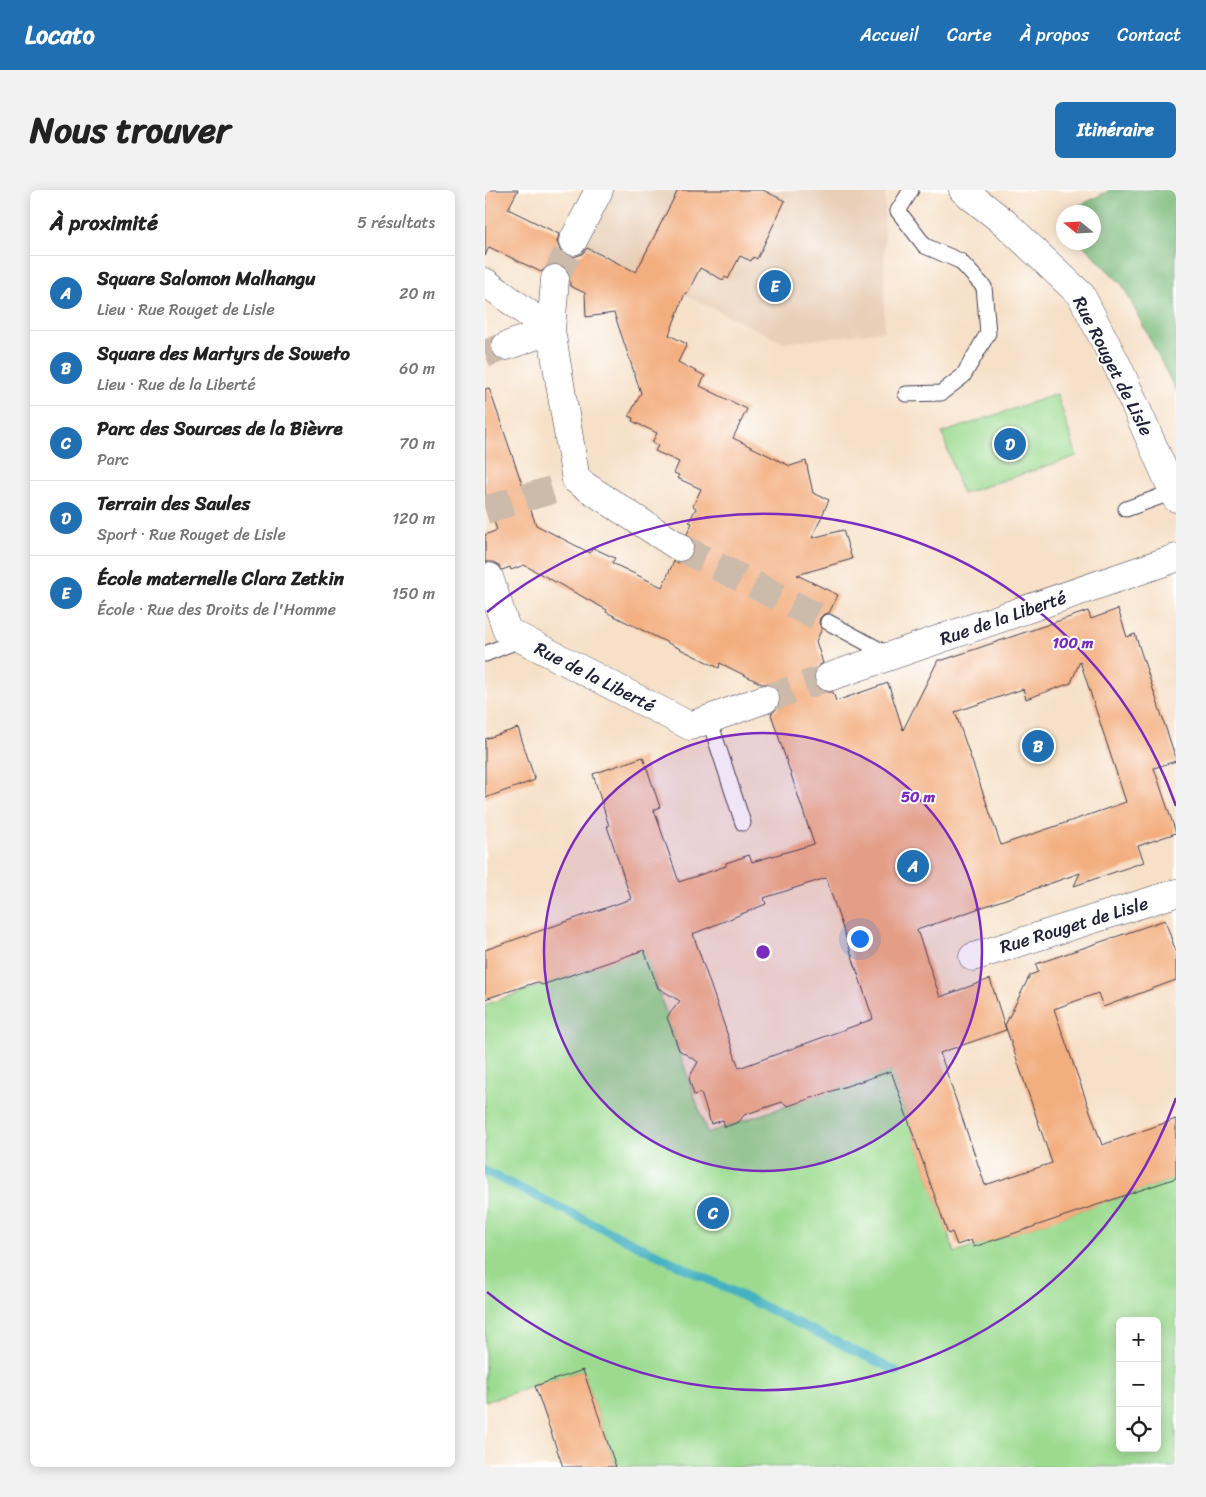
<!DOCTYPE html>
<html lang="fr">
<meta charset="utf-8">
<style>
:root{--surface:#fff;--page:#f2f2f2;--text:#222;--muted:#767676;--line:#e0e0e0;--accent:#1f6fb2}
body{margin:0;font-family:Sriracha,sans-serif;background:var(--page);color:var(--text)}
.controls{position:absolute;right:15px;bottom:15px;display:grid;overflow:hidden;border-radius:8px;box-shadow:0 2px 12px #0003}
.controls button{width:45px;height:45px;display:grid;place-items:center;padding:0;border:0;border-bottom:1px solid var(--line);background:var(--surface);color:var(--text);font:25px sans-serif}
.compass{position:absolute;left:571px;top:15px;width:45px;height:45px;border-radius:50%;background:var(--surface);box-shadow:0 2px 12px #0003;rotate:288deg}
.you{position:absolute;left:374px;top:748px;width:18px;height:18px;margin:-12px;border:4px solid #fff;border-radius:50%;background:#1a73e8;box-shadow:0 0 0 8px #1a73e833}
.badge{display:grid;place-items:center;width:32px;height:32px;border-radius:50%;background:var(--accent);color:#fff;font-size:16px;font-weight:700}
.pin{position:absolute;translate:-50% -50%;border:2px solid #fff;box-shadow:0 1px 5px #0006}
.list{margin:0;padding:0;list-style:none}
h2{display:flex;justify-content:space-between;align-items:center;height:65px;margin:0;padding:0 20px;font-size:21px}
h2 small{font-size:16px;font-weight:400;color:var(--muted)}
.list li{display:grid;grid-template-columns:32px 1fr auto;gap:15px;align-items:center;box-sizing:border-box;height:75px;padding:0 20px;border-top:1px solid var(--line)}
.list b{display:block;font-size:19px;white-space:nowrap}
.list p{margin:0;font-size:16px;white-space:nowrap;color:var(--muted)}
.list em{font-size:16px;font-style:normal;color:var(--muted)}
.icon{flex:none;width:28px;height:28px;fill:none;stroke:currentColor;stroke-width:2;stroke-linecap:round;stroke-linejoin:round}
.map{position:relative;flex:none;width:691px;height:1277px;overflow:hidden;border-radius:8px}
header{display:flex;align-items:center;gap:30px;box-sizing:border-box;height:70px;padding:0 25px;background:var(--accent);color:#fff}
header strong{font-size:24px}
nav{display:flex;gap:28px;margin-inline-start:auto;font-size:18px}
.intro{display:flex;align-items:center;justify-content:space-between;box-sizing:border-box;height:120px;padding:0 30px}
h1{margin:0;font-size:35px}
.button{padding:12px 22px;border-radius:8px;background:var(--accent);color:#fff;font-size:18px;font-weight:700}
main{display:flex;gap:30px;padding:0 30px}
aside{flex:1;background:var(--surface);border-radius:8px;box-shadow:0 2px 12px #0003}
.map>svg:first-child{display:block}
</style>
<header>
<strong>Locato</strong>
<nav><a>Accueil</a><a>Carte</a><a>À propos</a><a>Contact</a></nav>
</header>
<div class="intro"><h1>Nous trouver</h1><a class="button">Itinéraire</a></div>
<main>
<aside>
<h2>À proximité<small>5 résultats</small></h2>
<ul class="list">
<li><span class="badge">A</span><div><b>Square Salomon Malhangu</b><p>Lieu · Rue Rouget de Lisle</p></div><em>20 m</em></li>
<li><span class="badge">B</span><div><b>Square des Martyrs de Soweto</b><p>Lieu · Rue de la Liberté</p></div><em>60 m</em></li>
<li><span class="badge">C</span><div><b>Parc des Sources de la Bièvre</b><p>Parc</p></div><em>70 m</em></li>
<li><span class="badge">D</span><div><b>Terrain des Saules</b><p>Sport · Rue Rouget de Lisle</p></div><em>120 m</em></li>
<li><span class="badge">E</span><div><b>École maternelle Clara Zetkin</b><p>École · Rue des Droits de l'Homme</p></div><em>150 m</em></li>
</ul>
</aside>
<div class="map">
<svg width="691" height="1277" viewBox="0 0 691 1277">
<rect width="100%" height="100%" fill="#fff"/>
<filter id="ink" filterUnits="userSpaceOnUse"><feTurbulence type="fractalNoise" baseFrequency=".02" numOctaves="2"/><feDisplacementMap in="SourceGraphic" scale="10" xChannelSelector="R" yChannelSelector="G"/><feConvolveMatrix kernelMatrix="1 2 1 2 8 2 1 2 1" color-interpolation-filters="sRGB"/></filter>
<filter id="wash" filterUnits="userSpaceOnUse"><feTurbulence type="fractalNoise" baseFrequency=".0096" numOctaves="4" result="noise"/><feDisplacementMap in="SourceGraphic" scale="20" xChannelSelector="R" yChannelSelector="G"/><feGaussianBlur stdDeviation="1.12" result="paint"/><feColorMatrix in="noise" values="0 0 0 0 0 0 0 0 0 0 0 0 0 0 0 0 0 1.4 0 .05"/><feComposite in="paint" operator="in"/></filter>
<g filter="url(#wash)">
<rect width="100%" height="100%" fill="#f6e0c7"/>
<!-- built -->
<path fill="#e8cfb7" d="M 114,0 L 400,0 L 399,141 L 299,153 L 88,51 Z"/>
<!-- green -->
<path fill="#9bda8f" stroke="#5e7e65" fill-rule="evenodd" d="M 572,204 L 592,266 L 477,304 L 457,243 Z
M 159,759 L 222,943 L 406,881 L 470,1063 L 691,988 L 691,1277 L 131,1277 L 98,1180 L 0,1212 L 0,815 ZM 635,1131 L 672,1131 L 672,1258 L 635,1258 Z"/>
<!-- forest -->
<path fill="#7cba7a" stroke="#4f6e5a" d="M 625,0 L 691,0 L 691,201 L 638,96 L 596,53 L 608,52 L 608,22 L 590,22 L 590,18 Z"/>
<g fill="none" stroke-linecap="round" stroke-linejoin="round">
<!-- stream -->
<path stroke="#44b1c1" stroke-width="9" d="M 0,981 L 411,1181"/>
</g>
<g id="blocks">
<!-- building -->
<path fill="#f3ae7f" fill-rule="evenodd" d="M 0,0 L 33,0 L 23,19 L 74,44 L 72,52 L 75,60 L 80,65 L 89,67 L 97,64 L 102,58 L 151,82 L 193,0 L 278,0 L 300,11 L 272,69 L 268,67 L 266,71 L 255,66 L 243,89 L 240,87 L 238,90 L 215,78 L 202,104 L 200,103 L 184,145 L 202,154 L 193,172 L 220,186 L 215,196 L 262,219 L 248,248 L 305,276 L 321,271 L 328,303 L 344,310 L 327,348 L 358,340 L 367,369 L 312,385 L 353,405 L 344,423 L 339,424 L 335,428 L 334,433 L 337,439 L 331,451 L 338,473 L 332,477 L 329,484 L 329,493 L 333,498 L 341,502 L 348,502 L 351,511 L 403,493 L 418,540 L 453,470 L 458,470 L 603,421 L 606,429 L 633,419 L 642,447 L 650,444 L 691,569 L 691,571 L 669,578 L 691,643 L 653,656 L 659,672 L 589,696 L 595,683 L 432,740 L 455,807 L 505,789 L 521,840 L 455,863 L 500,995 L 567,973 L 520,835 L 545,785 L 553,782 L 551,774 L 680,730 L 691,762 L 691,790 L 618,817 L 613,803 L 569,819 L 617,955 L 691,929 L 691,988 L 489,1057 L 486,1050 L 472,1055 L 467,1042 L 463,1044 L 406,881 L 303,916 L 297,912 L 259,925 L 254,932 L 240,937 L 238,930 L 226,934 L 216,903 L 209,905 L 204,888 L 213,872 L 194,860 L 182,827 L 195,811 L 173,798 L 159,760 L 57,795 L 52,792 L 0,809 L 0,760 L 146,709 L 122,636 L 124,636 L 108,584 L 158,567 L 175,617 L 169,620 L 194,692 L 241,676 L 241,673 L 264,665 L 267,672 L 329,654 L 286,524 L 292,519 L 295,512 L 295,504 L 290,497 L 283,494 L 277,494 L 235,473 L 234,478 L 183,453 L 121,422 L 122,420 L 39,375 L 26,380 L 25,377 L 17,380 L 14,375 L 8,372 L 0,372 L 0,345 L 12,340 L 0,305 L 0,199 L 4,198 L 51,335 L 105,363 L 108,358 L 130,368 L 127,373 L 177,397 L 189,371 L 194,373 L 201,371 L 207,365 L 210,358 L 208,350 L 202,344 L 207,333 L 204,332 L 211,318 L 208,316 L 216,299 L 192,288 L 194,285 L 189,283 L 194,272 L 170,261 L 173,256 L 167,253 L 172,243 L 147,231 L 148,228 L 144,226 L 156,203 L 129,123 L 101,127 L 100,103 L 85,96 L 84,83 L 78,76 L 72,74 L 64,75 L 56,82 L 4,57 L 0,66 ZM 595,471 L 641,612 L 516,655 L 470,522 L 538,499 L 541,509 L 586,493 ZM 341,688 L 388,829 L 254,878 L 208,744 L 281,714 L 279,708 Z
M 33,538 L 50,590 L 0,608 L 0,549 Z
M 98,1180 L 131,1277 L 78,1277 L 50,1196 Z"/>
</g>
</g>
<g filter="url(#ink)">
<use href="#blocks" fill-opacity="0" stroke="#423e50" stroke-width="1"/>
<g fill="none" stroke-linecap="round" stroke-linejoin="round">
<!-- street-tunnel -->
<path stroke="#ccbaab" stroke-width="28" stroke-dasharray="28 14" stroke-linecap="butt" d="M 70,89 L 88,51
M 0,164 L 21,156
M 0,320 L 70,299
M 194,357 L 343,432
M 280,509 L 344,487"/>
<!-- lane casing -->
<g stroke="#423e50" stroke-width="17">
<path id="lane" d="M 421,204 L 456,203 L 478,186 L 503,143 L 499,97 L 475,71 L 440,56 L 413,21 L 426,0
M 641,319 L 688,302
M 343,432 L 406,466
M 0,464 L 37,449
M 224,529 L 258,633"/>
</g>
<!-- street casing -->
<g stroke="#423e50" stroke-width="29">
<path id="street" d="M 478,0 L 520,33 L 596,105 L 634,179 L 691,308
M 88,51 L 114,0
M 70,89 L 66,140 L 91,290 L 194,357
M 0,92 L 66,140
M 21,156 L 66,140
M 4,387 L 22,441 L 205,536 L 280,509
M 344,487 L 691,368
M 488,767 L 691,703"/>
</g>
<!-- lane -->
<use href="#lane" stroke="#fff" stroke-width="15"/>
<!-- street -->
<use href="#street" stroke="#fff" stroke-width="28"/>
</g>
</g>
<!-- distance rings -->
<circle cx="278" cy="762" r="219" fill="#7b2cbf" fill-opacity=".12"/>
<g fill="none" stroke="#7b2cbf" stroke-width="2.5">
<circle cx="278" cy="762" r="219"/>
<path d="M691 908A438 438 0 0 1 2 1102M2 422A438 438 0 0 1 691 616"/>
</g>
<g text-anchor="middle" stroke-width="4" stroke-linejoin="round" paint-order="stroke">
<!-- street labels -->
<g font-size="18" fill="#22223b" stroke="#fff">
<text transform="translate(628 176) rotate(63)" y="6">Rue Rouget de Lisle</text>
<text transform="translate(518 428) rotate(-19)" y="6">Rue de la Liberté</text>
<text transform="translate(110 487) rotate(27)" y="6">Rue de la Liberté</text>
<text transform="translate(589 735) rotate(-17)" y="6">Rue Rouget de Lisle</text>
</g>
</g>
<circle cx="278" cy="762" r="8" fill="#7b2cbf" stroke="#fff" stroke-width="2.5"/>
<g font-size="15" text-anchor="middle" font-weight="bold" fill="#7b2cbf" stroke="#fff" stroke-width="4" stroke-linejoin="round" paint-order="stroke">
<text x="588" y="458">100 m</text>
<text x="433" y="612">50 m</text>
</g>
</svg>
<div class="controls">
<button>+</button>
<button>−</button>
<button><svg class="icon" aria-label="locate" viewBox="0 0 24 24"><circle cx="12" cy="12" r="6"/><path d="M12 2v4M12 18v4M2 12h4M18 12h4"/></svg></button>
</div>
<svg class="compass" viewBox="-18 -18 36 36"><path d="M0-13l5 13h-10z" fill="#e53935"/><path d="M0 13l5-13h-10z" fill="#767676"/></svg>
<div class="you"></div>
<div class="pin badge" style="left:428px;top:676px">A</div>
<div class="pin badge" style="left:553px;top:556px">B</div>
<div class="pin badge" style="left:228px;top:1023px">C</div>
<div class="pin badge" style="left:525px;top:254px">D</div>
<div class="pin badge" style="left:290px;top:96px">E</div>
</div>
</main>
